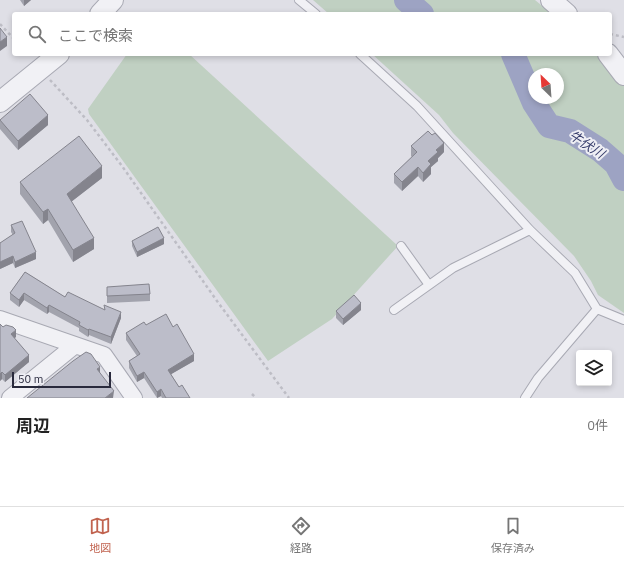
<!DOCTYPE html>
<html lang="ja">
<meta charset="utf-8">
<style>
:root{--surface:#fff;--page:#f6f6f6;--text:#222;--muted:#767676;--line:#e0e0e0;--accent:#c1634f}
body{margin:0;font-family:"IBM Plex Sans","Noto Sans JP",sans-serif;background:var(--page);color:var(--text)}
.controls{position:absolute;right:12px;bottom:12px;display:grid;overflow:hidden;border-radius:4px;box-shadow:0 2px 6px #0003}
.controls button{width:36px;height:36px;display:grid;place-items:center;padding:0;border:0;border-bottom:1px solid var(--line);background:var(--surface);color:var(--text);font:20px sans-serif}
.compass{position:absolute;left:528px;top:68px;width:36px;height:36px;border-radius:50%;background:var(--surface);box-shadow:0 2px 6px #0003;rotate:335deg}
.scale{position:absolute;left:12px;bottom:10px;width:99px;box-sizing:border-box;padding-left:4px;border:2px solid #292a3c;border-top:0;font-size:11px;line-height:14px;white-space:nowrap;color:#292a3c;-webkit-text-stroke:3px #eeeef4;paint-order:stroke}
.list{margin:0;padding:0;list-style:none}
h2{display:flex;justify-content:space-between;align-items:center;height:52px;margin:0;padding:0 16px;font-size:17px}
h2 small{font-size:13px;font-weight:400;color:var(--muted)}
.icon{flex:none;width:22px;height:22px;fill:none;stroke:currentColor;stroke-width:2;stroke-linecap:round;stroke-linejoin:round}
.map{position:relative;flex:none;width:624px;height:398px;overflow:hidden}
.search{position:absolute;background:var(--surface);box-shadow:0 2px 6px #0003;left:12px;right:12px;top:12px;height:44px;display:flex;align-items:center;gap:10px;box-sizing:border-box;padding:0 14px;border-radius:4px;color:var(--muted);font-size:15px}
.sheet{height:108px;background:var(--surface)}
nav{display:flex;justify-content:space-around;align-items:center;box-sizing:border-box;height:56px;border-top:1px solid var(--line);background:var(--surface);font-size:11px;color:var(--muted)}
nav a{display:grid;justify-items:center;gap:2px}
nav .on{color:var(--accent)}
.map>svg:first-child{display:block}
</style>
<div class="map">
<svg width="624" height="398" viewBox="0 0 624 398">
<rect width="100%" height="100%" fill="#dfdfe6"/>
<!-- green -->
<path fill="#c0d0c2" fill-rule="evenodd" d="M 313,0 L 535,0 L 552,14 L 329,14 Z
M 127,54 L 189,54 L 398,246 L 332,319 L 268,361 L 89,114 L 88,109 Z
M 372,54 L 596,54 L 624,86 L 624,313 L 598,295 L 591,281 L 574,256 L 453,133 L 439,115 ZM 534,74 L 558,74 L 558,98 L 534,98 Z"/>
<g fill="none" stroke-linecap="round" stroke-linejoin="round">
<!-- river -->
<path stroke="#9da3c3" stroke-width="24" d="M 406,0 L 422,14
M 513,54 L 534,103 L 549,126 L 570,131 L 600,150 L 616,164 L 624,179"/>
<!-- service casing -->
<g stroke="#a8a9b3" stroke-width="10">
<path id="service" d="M 299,0 L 316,14
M 360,54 L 417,106 L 530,230 L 575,273 L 597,309 L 624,320
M 401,246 L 429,285
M 394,310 L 453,268 L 530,230
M 525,398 L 538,378 L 597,309"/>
</g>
<!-- minor casing -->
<g stroke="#a8a9b3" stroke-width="18">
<path id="minor" d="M 0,319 L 104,355 L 134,398
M 10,398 L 74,346"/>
</g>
<!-- tertiary casing -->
<g stroke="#a8a9b3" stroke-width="22">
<path id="tertiary" d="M 551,0 L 567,14
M 100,14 L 113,0
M 608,54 L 624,75
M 0,102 L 59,54"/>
</g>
<!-- path -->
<path stroke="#bdbdc5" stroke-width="2.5" stroke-dasharray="3 3" stroke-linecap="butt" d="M 0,24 L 14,39
M 610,34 L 624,37
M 50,80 L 87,120 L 122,166 L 217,301 L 289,398
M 252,394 L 256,398"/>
<!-- service -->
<use href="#service" stroke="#f1f1f5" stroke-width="8"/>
<!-- minor -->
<use href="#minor" stroke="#f1f1f5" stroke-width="16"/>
<!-- tertiary -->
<use href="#tertiary" stroke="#f1f1f5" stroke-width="20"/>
</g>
<!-- wall -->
<path fill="#a2a3ad" d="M 20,0 L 31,0 L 24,6 Z
M 0,120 L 48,125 L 18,150 L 0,129 Z
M 411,146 L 444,152 L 438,158 L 438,161 L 431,167 L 431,174 L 423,182 L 418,176 L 402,191 L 394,183 L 394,174 L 412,157 L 411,156 Z
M 102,178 L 71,202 L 94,249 L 73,262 L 48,220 L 43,224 L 20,194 L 20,182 Z
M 11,225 L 36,259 L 15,268 L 13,263 L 0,269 L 0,243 L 13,235 L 11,232 Z
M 132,241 L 164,244 L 137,257 L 132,246 Z
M 25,272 L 65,297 L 104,310 L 121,318 L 111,344 L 89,335 L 88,337 L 79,331 L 79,328 L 49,312 L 47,314 L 24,300 L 19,307 L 10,300 L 10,293 Z
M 107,287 L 150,294 L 150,301 L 107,303 Z
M 361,310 L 343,325 L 336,318 L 336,311 Z
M 146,325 L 173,327 L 194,361 L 171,374 L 179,387 L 190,398 L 162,398 L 161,396 L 157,398 L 144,378 L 137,382 L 129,368 L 129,361 L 137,356 L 126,340 L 126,333 Z
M 3,327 L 16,337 L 14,338 L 29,362 L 5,382 L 2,379 L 0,381 Z"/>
<!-- shaded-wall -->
<path fill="#84848d" d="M 24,0 L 31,0 L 24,6 Z
M 7,37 L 7,46 L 0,51 L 0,42 Z
M 48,115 L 48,125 L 18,150 L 18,141 Z
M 444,143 L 444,152 L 438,158 L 438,161 L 431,167 L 431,174 L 423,182 L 423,173 L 428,161 L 436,150 Z
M 102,166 L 102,178 L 67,205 L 67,194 Z
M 418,167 L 418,176 L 402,191 L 402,182 Z
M 48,209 L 48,220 L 43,224 L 43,212 Z
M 94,238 L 94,249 L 73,262 L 73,250 Z
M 164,238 L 164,244 L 137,257 L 137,252 Z
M 36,252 L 36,259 L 15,268 L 15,262 Z
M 13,256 L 13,263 L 0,269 L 0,262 Z
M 24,293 L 24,300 L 19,307 L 19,300 Z
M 361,303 L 361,310 L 343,325 L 343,319 Z
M 49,305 L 49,312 L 47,314 L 47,308 Z
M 121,312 L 121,318 L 111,344 L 111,337 Z
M 89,329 L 89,335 L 88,337 L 88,330 Z
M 16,330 L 16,337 L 11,341 L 11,334 Z
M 194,354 L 194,361 L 168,376 L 168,370 Z
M 29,355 L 29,362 L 5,382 L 5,375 Z
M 100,367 L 100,374 L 97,369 Z
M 2,372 L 2,379 L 0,381 L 0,374 Z
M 144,372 L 144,378 L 137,382 L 137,376 Z
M 161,389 L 161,396 L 157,398 L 157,392 Z
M 114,391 L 113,398 L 105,398 Z"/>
<!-- building -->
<path fill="#bcbdc9" stroke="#84848d" d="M 0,28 L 7,37 L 0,42 Z
M 30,94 L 48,115 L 18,141 L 0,120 Z
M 428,131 L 432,135 L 435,133 L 444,143 L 436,150 L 438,152 L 428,161 L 431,164 L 423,173 L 418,167 L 402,182 L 394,174 L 417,152 L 411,146 Z
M 79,136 L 102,166 L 67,194 L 94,238 L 73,250 L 48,209 L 43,212 L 20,182 Z
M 22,221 L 36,252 L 15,262 L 13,256 L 0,262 L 0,243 L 15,233 L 11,225 Z
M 158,227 L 164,238 L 137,252 L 132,241 Z
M 25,272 L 65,297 L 68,292 L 105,310 L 104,305 L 121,312 L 111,337 L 89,329 L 88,330 L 79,325 L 80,322 L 49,305 L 47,308 L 24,293 L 19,300 L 10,293 Z
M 149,284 L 150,294 L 107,296 L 107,287 Z
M 354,295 L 361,303 L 343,319 L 336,311 Z
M 166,314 L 173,327 L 177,324 L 194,354 L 168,370 L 179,387 L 182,385 L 190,398 L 166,398 L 161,389 L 157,392 L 144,372 L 137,376 L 129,361 L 140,354 L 126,333 L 144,322 L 146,325 Z
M 0,324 L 3,327 L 6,325 L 13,327 L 16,330 L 11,334 L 29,355 L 5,375 L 2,372 L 0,374 Z
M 86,352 L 91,354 L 100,367 L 97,369 L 114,391 L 105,398 L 27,398 L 73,361 Z"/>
<g text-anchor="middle" stroke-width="4" stroke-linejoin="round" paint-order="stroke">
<!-- water labels -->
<g font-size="13" font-style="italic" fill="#373d6c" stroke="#eeeef4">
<text transform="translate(587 144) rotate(33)" y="5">牛伏川</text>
</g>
</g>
</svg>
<div class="controls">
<button><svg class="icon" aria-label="layers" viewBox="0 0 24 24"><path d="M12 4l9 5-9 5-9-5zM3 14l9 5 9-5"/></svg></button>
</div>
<svg class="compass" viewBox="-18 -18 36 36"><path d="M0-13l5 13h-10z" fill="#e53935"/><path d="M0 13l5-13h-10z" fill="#767676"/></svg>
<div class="scale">50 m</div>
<div class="search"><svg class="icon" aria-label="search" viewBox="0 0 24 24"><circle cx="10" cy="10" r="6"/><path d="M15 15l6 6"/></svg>ここで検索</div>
</div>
<section class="sheet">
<h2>周辺<small>0件</small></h2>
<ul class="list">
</ul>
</section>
<nav>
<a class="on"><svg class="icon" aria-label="map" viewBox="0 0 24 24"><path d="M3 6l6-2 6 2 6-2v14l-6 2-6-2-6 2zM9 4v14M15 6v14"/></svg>地図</a>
<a><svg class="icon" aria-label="directions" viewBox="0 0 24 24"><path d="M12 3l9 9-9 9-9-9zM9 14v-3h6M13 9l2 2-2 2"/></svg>経路</a>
<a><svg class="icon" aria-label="saved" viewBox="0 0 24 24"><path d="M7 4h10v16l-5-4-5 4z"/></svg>保存済み</a>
</nav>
